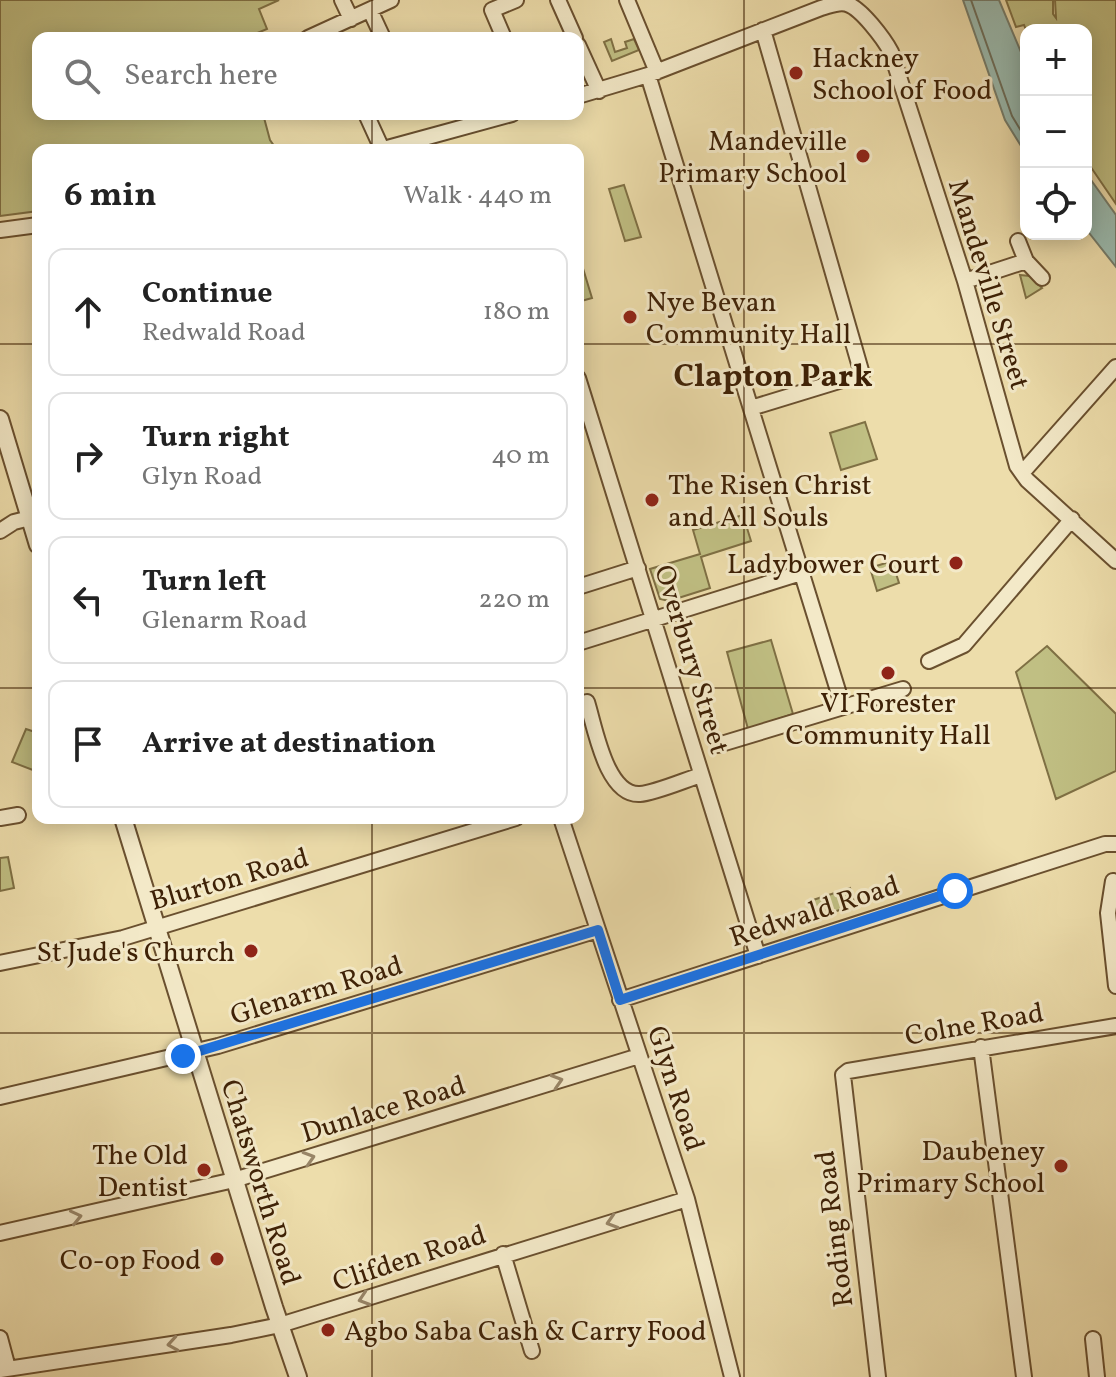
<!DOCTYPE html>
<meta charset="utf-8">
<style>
:root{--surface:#fff;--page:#f2f2f2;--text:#222;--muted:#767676;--line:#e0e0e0}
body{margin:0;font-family:Vollkorn,serif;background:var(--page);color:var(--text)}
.controls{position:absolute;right:24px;top:24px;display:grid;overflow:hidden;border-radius:16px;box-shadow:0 4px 20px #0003}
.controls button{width:72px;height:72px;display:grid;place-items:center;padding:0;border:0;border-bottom:2px solid var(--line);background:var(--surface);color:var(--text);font:40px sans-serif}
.stop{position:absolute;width:24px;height:24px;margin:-18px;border:6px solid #1a73e8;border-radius:50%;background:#fff}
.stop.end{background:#1a73e8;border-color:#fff;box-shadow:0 2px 8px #0008}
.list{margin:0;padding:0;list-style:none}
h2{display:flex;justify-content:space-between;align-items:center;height:104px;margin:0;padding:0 32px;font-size:34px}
h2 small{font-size:26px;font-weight:400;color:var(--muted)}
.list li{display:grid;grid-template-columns:52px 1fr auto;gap:24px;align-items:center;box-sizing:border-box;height:128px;margin:0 16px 16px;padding:0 16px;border:2px solid var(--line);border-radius:16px}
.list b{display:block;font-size:30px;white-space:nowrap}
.list p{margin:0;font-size:26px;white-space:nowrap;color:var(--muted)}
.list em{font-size:26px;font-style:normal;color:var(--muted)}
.icon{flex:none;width:44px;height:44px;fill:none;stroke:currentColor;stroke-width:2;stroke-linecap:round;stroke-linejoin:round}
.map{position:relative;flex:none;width:1116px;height:1377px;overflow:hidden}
.search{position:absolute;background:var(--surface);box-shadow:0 4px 20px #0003;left:32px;top:32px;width:552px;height:88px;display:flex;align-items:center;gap:20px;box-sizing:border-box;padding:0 28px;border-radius:16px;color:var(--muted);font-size:30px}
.panel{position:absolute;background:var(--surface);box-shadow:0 4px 20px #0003;left:32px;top:144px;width:552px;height:680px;border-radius:16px}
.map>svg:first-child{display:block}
</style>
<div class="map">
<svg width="1116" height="1377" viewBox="0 0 1116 1377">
<rect width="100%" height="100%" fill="#edddab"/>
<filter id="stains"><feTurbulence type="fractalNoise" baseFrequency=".0025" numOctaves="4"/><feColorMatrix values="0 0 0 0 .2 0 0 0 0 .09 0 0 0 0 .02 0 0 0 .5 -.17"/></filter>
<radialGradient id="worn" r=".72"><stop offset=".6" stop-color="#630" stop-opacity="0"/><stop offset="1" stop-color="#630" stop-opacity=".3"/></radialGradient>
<!-- green -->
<path fill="#c0bf83" stroke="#7f7044" stroke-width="2" d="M 0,0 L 279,0 L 259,9 L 267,29 L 245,38 L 38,38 L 38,114 L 263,114 L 270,140 L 277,150 L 38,150 L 38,211 L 0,216 Z
M 1006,0 L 1053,0 L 1053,14 L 1056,18 L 1055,0 L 1116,0 L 1116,204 L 1086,160 L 1086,30 L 1026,30 L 1024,25 L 1016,27 Z
M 611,39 L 615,52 L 627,48 L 625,42 L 634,39 L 639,50 L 612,61 L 604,42 Z
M 624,185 L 641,237 L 625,241 L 609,189 Z
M 578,252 L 592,298 L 578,302 Z
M 1020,275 L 1030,276 L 1042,288 L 1026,298 Z
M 865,422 L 877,459 L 841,470 L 830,433 Z
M 743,515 L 751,541 L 701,557 L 710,588 L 669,601 L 660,599 L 650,569 L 700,554 L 693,530 Z
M 892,561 L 899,583 L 877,591 L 870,568 Z
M 771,640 L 793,714 L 748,729 L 727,652 Z
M 1047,646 L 1116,714 L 1116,771 L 1056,799 L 1016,672 Z
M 26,729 L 38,733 L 38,772 L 12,762 Z
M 8,857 L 14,888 L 0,891 L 0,858 Z
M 850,888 L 855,905 L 815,918 L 810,901 Z"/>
<!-- water -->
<path fill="#9abbb0" stroke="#757d6c" stroke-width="2" d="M 963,0 L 999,0 L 1026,64 L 1026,154 L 1005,120 Z
M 1086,173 L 1116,215 L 1116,267 L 1086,229 Z"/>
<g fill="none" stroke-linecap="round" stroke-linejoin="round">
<!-- shore -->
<path stroke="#6c6e5b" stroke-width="2" d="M 971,0 L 1012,116 L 1026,139"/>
<!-- minor casing -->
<g stroke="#6a502f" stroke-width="18">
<path id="minor" d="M 342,0 L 351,19
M 558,0 L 575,38
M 627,0 L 657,72
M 370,10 L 383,38
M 308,38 L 391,0
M 504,38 L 492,10 L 516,0
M 578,45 L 599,91
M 648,75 L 843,707
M 578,96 L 648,75 L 821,8 C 829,6 839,1 847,4 C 861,8 884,39 891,52 L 965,281 L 1017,466 L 1027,480 L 1116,561
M 366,114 L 382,149
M 380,150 L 512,114
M 0,230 L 38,225
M 1018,241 L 1026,261 L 1042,278
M 965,281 L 1026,261
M 578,378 L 758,956
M 751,408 L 862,374 L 763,30
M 1022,473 L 1116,367
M 0,531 L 14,522 L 38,516
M 578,587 L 638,568
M 578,643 L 804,572
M 929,661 L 964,645 L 1072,519
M 587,702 C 595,727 606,796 640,794 C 655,793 685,780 701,775
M 718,745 L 903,689
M 0,818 L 18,815
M 561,818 L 687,1199 L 732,1377
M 1113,881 L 1108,913 L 1116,986
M 0,963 L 123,938 L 516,818
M 620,1000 L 1105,844 L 1116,844
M 981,1047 L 1024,1377
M 0,1097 L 218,1046 L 598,930
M 0,1233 L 234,1180 L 639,1056
M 503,1254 L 532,1351
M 0,1338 L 8,1368
M 1093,1339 L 1097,1377
M 0,1370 L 231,1335 L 280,1325 L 687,1199
M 878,1377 L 843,1075 L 848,1071 L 1116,1026"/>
</g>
<!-- tertiary casing -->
<g stroke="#6a502f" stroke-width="20">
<path id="tertiary" d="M 0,419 L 38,545
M 123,818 L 274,1307 L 298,1377"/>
</g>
<!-- minor -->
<use href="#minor" stroke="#f3e9c8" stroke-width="14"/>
<!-- tertiary -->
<use href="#tertiary" stroke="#f3e9c8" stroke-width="16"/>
</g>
<!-- one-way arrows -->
<defs><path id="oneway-chevron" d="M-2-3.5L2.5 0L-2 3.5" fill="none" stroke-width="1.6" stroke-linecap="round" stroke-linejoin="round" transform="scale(2)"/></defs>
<g stroke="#988567">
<use href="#oneway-chevron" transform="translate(557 1081) rotate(-17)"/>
<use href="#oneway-chevron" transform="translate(309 1158) rotate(-17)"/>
<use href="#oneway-chevron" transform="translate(76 1217) rotate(-13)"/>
<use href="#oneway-chevron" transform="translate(612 1222) rotate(163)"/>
<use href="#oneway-chevron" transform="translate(364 1299) rotate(162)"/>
<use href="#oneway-chevron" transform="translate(173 1344) rotate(171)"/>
</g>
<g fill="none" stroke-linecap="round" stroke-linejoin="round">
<!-- route -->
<path stroke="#1a73e8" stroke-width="10" d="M 183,1056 L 598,930 L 620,1000 L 955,891"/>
</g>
<!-- grid -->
<path fill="none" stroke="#3e2106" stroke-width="2" stroke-opacity="0.55" d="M 372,0 L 372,38M 744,0 L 744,1377M 372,114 L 372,150M 0,344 L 38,344M 578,344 L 1116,344M 0,688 L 38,688M 578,688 L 1116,688M 372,818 L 372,1377M 0,1033 L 1116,1033"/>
<!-- markers -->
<g fill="#8f2418" stroke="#f3e9c8" stroke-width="3">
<circle cx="796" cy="73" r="8"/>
<circle cx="863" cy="156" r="8"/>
<circle cx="630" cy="317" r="8"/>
<circle cx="652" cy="500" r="8"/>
<circle cx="956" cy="563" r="8"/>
<circle cx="888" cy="673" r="8"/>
<circle cx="251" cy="951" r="8"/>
<circle cx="1061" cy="1166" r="8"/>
<circle cx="204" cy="1170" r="8"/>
<circle cx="217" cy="1259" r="8"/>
<circle cx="328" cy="1330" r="8"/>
</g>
<g text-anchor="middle" stroke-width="6" stroke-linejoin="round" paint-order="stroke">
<!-- poi labels -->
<g font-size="28" fill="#3e2106" stroke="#f3e9c8" text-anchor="end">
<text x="812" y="67" text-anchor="start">Hackney<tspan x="812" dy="32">School of Food</tspan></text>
<text x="847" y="150">Mandeville<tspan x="847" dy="32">Primary School</tspan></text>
<text x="646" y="311" text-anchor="start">Nye Bevan<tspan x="646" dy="32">Community Hall</tspan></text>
<text x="668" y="494" text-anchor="start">The Risen Christ<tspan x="668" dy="32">and All Souls</tspan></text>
<text x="940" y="573">Ladybower Court</text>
<text x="888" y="712" text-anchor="middle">VI Forester<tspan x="888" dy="32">Community Hall</tspan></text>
<text x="235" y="961">St Jude's Church</text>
<text x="1045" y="1160">Daubeney<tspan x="1045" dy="32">Primary School</tspan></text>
<text x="188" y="1164">The Old<tspan x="188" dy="32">Dentist</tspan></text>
<text x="201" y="1269">Co-op Food</text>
<text x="344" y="1340" text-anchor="start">Agbo Saba Cash &amp; Carry Food</text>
</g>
<!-- street labels -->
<g font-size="28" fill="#3e2106" stroke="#f3e9c8">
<text transform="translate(990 284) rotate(73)" y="10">Mandeville Street</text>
<text transform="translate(693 659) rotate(73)" y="10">Overbury Street</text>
<text transform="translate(229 878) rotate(-16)" y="10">Blurton Road</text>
<text transform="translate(814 910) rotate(-18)" y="10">Redwald Road</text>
<text transform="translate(316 989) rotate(-17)" y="10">Glenarm Road</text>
<text transform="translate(974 1023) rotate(-10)" y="10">Colne Road</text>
<text transform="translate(677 1088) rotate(72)" y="10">Glyn Road</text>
<text transform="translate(383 1108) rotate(-17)" y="10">Dunlace Road</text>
<text transform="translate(262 1182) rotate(73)" y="10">Chatsworth Road</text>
<text transform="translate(833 1229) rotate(-97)" y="10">Roding Road</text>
<text transform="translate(409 1257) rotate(-18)" y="10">Clifden Road</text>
</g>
<!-- quarter labels -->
<g font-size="32" font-weight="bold" fill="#3e2106" stroke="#f3e9c8">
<text x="773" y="386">Clapton Park</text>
</g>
</g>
<rect width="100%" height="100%" filter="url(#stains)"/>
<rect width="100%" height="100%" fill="url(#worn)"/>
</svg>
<div class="controls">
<button>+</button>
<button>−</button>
<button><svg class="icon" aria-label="locate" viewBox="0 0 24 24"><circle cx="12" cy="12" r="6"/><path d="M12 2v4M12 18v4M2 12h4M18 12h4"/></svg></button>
</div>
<div class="stop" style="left:955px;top:891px"></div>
<div class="stop end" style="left:183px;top:1056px"></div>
<div class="search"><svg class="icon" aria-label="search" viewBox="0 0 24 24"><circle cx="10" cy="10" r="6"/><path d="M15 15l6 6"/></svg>Search here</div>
<section class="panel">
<h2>6 min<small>Walk · 440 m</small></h2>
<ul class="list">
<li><svg class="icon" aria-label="ahead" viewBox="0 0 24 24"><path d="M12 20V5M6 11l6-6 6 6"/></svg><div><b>Continue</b><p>Redwald Road</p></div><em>180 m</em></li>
<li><svg class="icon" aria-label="right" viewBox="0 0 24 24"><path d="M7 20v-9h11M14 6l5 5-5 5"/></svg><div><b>Turn right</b><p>Glyn Road</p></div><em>40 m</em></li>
<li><svg class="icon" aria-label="left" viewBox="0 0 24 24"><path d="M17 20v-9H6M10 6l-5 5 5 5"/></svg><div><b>Turn left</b><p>Glenarm Road</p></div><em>220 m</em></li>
<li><svg class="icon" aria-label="arrive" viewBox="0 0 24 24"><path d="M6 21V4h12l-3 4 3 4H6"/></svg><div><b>Arrive at destination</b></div></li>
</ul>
</section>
</div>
